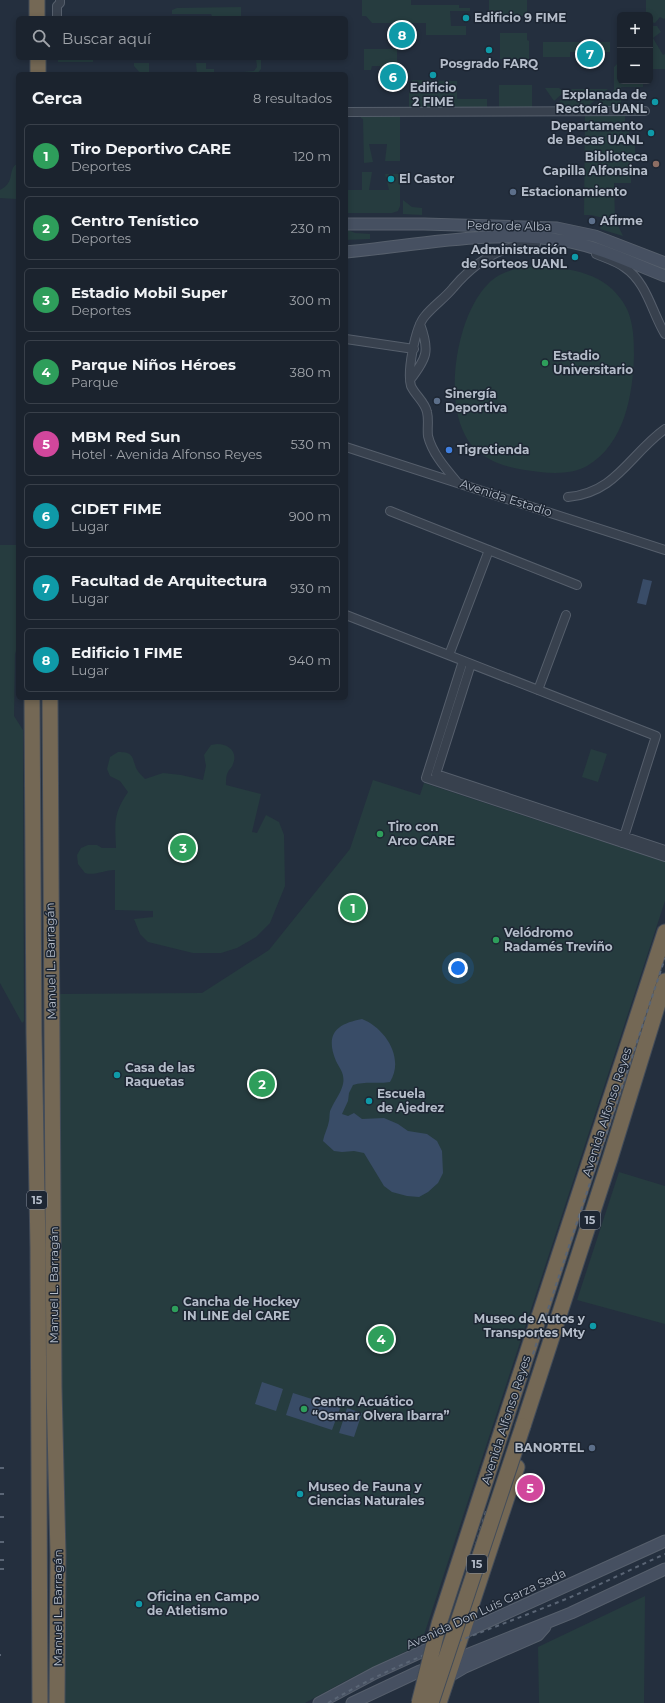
<!DOCTYPE html>
<html lang="es">
<meta charset="utf-8">
<style>
:root{--surface:#1b232e;--page:#242b36;--text:#f1f3f6;--muted:#a0a4aa;--line:#39404a;--accent:#8ab4f8}
body{margin:0;font-family:Montserrat,sans-serif;background:var(--page);color:var(--text)}
.controls{position:absolute;right:12px;top:12px;display:grid;overflow:hidden;border-radius:6px;box-shadow:0 2px 6px #0003}
.controls button{width:36px;height:36px;display:grid;place-items:center;padding:0;border:0;border-bottom:1px solid var(--line);background:var(--surface);color:var(--text);font:20px sans-serif}
.you{position:absolute;left:458px;top:968px;width:14px;height:14px;margin:-10px;border:3px solid #fff;border-radius:50%;background:#1a73e8;box-shadow:0 0 0 6px #1a73e833}
.badge{display:grid;place-items:center;width:26px;height:26px;border-radius:50%;background:var(--accent);color:#fff;font-size:13px;font-weight:700}
.pin{position:absolute;translate:-50% -50%;border:2px solid #fff;box-shadow:0 1px 4px #0006}
.list{margin:0;padding:0;list-style:none}
h2{display:flex;justify-content:space-between;align-items:center;height:52px;margin:0;padding:0 16px;font-size:17px}
h2 small{font-size:13px;font-weight:400;color:var(--muted)}
.list li{display:grid;grid-template-columns:26px 1fr auto;gap:12px;align-items:center;box-sizing:border-box;height:64px;margin:0 8px 8px;padding:0 8px;border:1px solid var(--line);border-radius:6px}
.list b{display:block;font-size:15px;white-space:nowrap}
.list p{margin:0;font-size:13px;white-space:nowrap;color:var(--muted)}
.list em{font-size:13px;font-style:normal;color:var(--muted)}
.icon{flex:none;width:22px;height:22px;fill:none;stroke:currentColor;stroke-width:2;stroke-linecap:round;stroke-linejoin:round}
.map{position:relative;flex:none;width:665px;height:1703px;overflow:hidden}
.search{position:absolute;background:var(--surface);box-shadow:0 2px 6px #0003;left:16px;top:16px;width:332px;height:44px;display:flex;align-items:center;gap:10px;box-sizing:border-box;padding:0 14px;border-radius:6px;color:var(--muted);font-size:15px}
.panel{position:absolute;background:var(--surface);box-shadow:0 2px 6px #0003;left:16px;top:72px;width:332px;height:628px;border-radius:6px}
.map>svg:first-child{display:block}
</style>
<div class="map">
<svg width="665" height="1703" viewBox="0 0 665 1703">
<rect width="100%" height="100%" fill="#242f3e"/>
<!-- green -->
<path fill="#263c3f" d="M 362,0 L 411,0 L 411,5 L 459,5 L 459,8 L 470,8 L 470,11 L 450,11 L 451,26 L 466,26 L 466,35 L 426,35 L 426,23 L 372,23 L 366,16 L 362,16 Z
M 489,0 L 527,0 L 527,16 L 489,16 Z
M 646,0 L 665,0 L 665,18 L 664,19 L 660,17 L 655,23 L 651,22 L 650,15 L 646,15 Z
M 241,7 L 241,16 L 212,16 L 211,14 L 172,14 L 172,10 L 177,8 Z
M 650,26 L 657,26 L 661,32 L 653,38 L 663,55 L 665,54 L 665,69 L 650,69 Z
M 500,33 L 527,33 L 527,40 L 529,41 L 529,59 L 500,59 Z
M 543,42 L 610,42 L 610,52 L 570,52 L 570,57 L 543,57 Z
M 364,49 L 397,49 L 397,74 L 387,74 L 387,71 L 381,71 L 380,66 L 372,66 L 371,70 L 364,70 Z
M 58,58 L 93,58 L 93,62 L 58,62 Z
M 256,58 L 261,58 L 261,69 L 257,74 L 243,74 L 243,72 L 254,71 L 257,67 Z
M 620,61 L 620,81 L 643,81 L 643,87 L 621,87 L 621,110 L 588,110 L 614,90 L 614,67 Z
M 134,63 L 149,63 L 149,74 L 141,74 L 134,66 Z
M 196,63 L 206,63 L 206,69 L 214,69 L 214,74 L 197,74 Z
M 412,80 L 457,81 L 457,99 L 487,99 L 487,110 L 409,110 L 409,92 L 412,92 Z
M 499,85 L 532,85 L 532,109 L 499,109 Z
M 545,88 L 559,88 L 564,92 L 554,101 Z
M 572,89 L 608,89 L 585,109 L 563,110 L 558,107 L 558,103 Z
M 585,113 L 625,114 L 625,124 L 634,124 L 634,128 L 629,132 L 629,145 L 635,145 L 635,158 L 631,158 L 631,183 L 614,183 L 615,219 L 623,236 L 600,229 L 603,218 L 591,215 L 584,215 Z
M 361,114 L 400,114 L 400,161 L 385,161 L 387,144 L 369,144 L 373,162 L 364,163 L 363,119 L 361,118 Z
M 15,165 L 16,165 L 16,199 L 0,198 L 0,190 C 15,182 8,173 15,165 Z
M 362,172 L 372,172 L 369,190 L 389,190 L 385,174 L 400,174 L 400,206 L 398,211 L 392,213 L 346,213 L 346,190 L 362,190 Z
M 403,200 L 412,207 L 422,208 L 422,215 L 403,214 Z
M 346,229 L 355,233 L 370,234 L 370,239 L 346,240 Z
M 525,267 C 557,266 599,269 620,298 C 633,314 634,335 634,355 C 633,394 625,444 587,466 C 569,476 545,473 525,470 C 502,467 476,457 465,435 C 444,396 457,315 488,284 C 498,273 511,270 525,267 Z
M 0,545 L 18,545 L 18,644 L 15,654 L 14,716 L 23,730 L 24,1021 L 22,1023 L 0,983 Z
M 217,744 C 229,744 238,752 233,764 C 232,768 229,769 228,772 C 226,775 226,781 226,785 L 261,794 L 252,832 L 257,833 L 266,815 L 279,822 L 284,835 L 285,886 L 270,923 L 256,937 L 237,948 L 221,953 L 193,953 L 148,942 L 140,934 L 134,919 L 153,917 L 153,911 L 115,910 L 115,870 C 104,870 95,876 85,873 L 78,864 L 77,855 L 81,848 L 88,845 L 97,845 L 102,848 L 116,848 C 115,823 113,814 128,792 L 120,781 L 110,776 L 107,769 L 110,757 L 118,752 C 133,752 132,756 136,768 C 138,772 142,776 145,779 L 163,773 L 181,775 L 203,780 L 206,766 L 204,755 L 211,745 Z
M 591,749 L 607,754 L 598,782 L 582,777 Z
M 373,780 L 420,795 L 424,783 L 665,862 L 665,901 L 421,1644 L 351,1678 L 305,1703 L 62,1703 L 58,994 L 202,993 L 269,950 L 350,849 Z
M 619,1172 L 665,1186 L 665,1324 L 577,1300 Z
M 645,1596 L 644,1703 L 539,1703 L 538,1647 Z"/>
<!-- water -->
<path fill="#394c67" d="M 643,579 L 652,581 L 646,605 L 637,603 Z
M 362,1019 C 385,1028 405,1058 390,1082 C 377,1084 365,1081 353,1085 L 349,1093 L 348,1101 L 342,1114 L 348,1116 L 354,1113 L 362,1119 L 384,1118 L 398,1124 L 408,1131 L 427,1134 L 437,1141 L 442,1151 L 443,1173 L 438,1183 L 428,1192 L 419,1197 L 407,1196 L 392,1192 L 384,1186 L 364,1153 L 354,1151 L 342,1152 L 334,1151 L 323,1141 C 324,1134 328,1128 329,1121 C 330,1117 329,1112 331,1109 C 335,1100 341,1093 343,1084 C 345,1074 340,1069 336,1061 C 325,1034 336,1024 362,1019 Z
M 262,1382 L 283,1389 L 276,1411 L 255,1404 Z
M 293,1393 L 340,1408 L 332,1430 L 286,1415 Z
M 347,1408 L 362,1413 L 354,1437 L 339,1433 Z"/>
<g fill="none" stroke-linecap="round" stroke-linejoin="round">
<!-- street casing -->
<g stroke="#565f6c" stroke-width="10">
<path id="street" d="M 57,18 L 57,6 L 60,3 L 60,0
M 346,112 L 645,111
M 596,254 C 605,258 616,261 624,267 C 647,282 652,313 665,334
M 346,339 L 414,349
M 410,380 C 427,358 430,351 420,324
M 346,447 L 665,550
M 457,482 C 446,469 432,453 428,436 C 427,428 429,420 427,412 C 425,402 415,395 411,386 C 407,372 415,327 425,316 C 433,306 445,298 453,288 C 474,263 502,244 536,244
M 568,497 C 616,493 630,454 665,429
M 390,511 L 577,585
M 346,615 L 656,736 L 622,843
M 449,655 L 489,550
M 463,661 L 426,778 L 665,857
M 471,664 L 436,774 L 665,850
M 538,690 L 566,615"/>
</g>
<!-- secondary casing -->
<g stroke="#565f6c" stroke-width="13">
<path id="secondary" d="M 346,224 L 424,224 L 557,228 L 595,236 L 665,263
M 346,252 C 419,245 497,228 571,242 C 604,249 634,264 665,276
M 448,1677 L 465,1667 L 538,1635 L 545,1627
M 319,1703 L 375,1673 L 665,1541
M 352,1703 L 420,1671 L 454,1660 L 571,1613 L 665,1569"/>
</g>
<!-- highway casing -->
<g stroke="#434c59" stroke-width="17">
<path id="highway" d="M 37,0 L 37,18
M 38,58 L 38,74
M 32,698 L 34,1033 L 38,1248 L 40,1703
M 50,698 L 54,1387 L 58,1555 L 57,1703
M 523,1426 L 610,1159 L 665,981
M 502,1430 L 665,932
M 439,1703 L 517,1467"/>
</g>
<!-- street -->
<use href="#street" stroke="#38414e" stroke-width="8"/>
<!-- secondary -->
<use href="#secondary" stroke="#465061" stroke-width="11"/>
<!-- highway -->
<use href="#highway" stroke="#746855" stroke-width="15"/>
<!-- rail -->
<path stroke="#5a6575" stroke-width="2" stroke-dasharray="4 4" stroke-linecap="butt" d="M 0,1468 L 8,1468
M 0,1494 L 5,1494
M 0,1517 L 4,1517
M 0,1542 L 8,1542
M 0,1560 L 6,1560
M 0,1569 L 6,1569
M 457,1582 L 665,958
M 464,1584 L 486,1511
M 0,1655 L 1,1655
M 328,1703 C 398,1661 476,1635 551,1605 C 590,1590 627,1571 665,1554"/>
<!-- highway-bridge casing -->
<g stroke="#434c59" stroke-width="17" stroke-linecap="butt">
<path id="highway-bridge" d="M 419,1703 L 439,1624 L 502,1430
M 431,1703 L 523,1426"/>
</g>
<!-- highway-bridge -->
<use href="#highway-bridge" stroke="#746855" stroke-width="15"/>
</g>
<!-- markers -->
<g fill="#0f9aa8" stroke="#1d2633" stroke-width="1.5">
<circle cx="466" cy="18" r="4"/>
<circle cx="489" cy="50" r="4"/>
<circle cx="433" cy="75" r="4"/>
<circle cx="655" cy="102" r="4"/>
<circle cx="651" cy="133" r="4"/>
<circle cx="391" cy="179" r="4"/>
<circle cx="575" cy="257" r="4"/>
<circle cx="117" cy="1075" r="4"/>
<circle cx="369" cy="1101" r="4"/>
<circle cx="593" cy="1326" r="4"/>
<circle cx="300" cy="1494" r="4"/>
<circle cx="139" cy="1604" r="4"/>
</g>
<circle fill="#8d6e63" stroke="#1d2633" stroke-width="1.5" cx="656" cy="164" r="4"/>
<g fill="#5c6f8a" stroke="#1d2633" stroke-width="1.5">
<circle cx="513" cy="192" r="4"/>
<circle cx="592" cy="221" r="4"/>
<circle cx="437" cy="401" r="4"/>
<circle cx="592" cy="1448" r="4"/>
</g>
<g fill="#2e9e5b" stroke="#1d2633" stroke-width="1.5">
<circle cx="545" cy="363" r="4"/>
<circle cx="380" cy="834" r="4"/>
<circle cx="496" cy="940" r="4"/>
<circle cx="175" cy="1309" r="4"/>
<circle cx="304" cy="1409" r="4"/>
</g>
<circle fill="#3f7fe0" stroke="#1d2633" stroke-width="1.5" cx="449" cy="450" r="4"/>
<g text-anchor="middle" stroke-width="3" stroke-linejoin="round" paint-order="stroke">
<!-- shield labels -->
<g fill="#1d2633" stroke="#878f9c" stroke-width="1">
<rect x="27" y="1191" width="20" height="18" rx="3"/>
<rect x="580" y="1211" width="20" height="18" rx="3"/>
<rect x="467" y="1555" width="20" height="18" rx="3"/>
</g>
<g font-size="11" font-weight="bold" fill="#b4bcc9">
<text x="37" y="1204">15</text>
<text x="590" y="1224">15</text>
<text x="477" y="1568">15</text>
</g>
<!-- poi labels -->
<g font-size="12" font-weight="bold" fill="#b4bcc9" stroke="#1d2633" text-anchor="start">
<text x="474" y="22">Edificio 9 FIME</text>
<text x="489" y="68" text-anchor="middle">Posgrado FARQ</text>
<text x="433" y="92" text-anchor="middle">Edificio<tspan x="433" dy="14">2 FIME</tspan></text>
<text x="647" y="99" text-anchor="end">Explanada de<tspan x="647" dy="14">Rectoría UANL</tspan></text>
<text x="643" y="130" text-anchor="end">Departamento<tspan x="643" dy="14">de Becas UANL</tspan></text>
<text x="648" y="161" text-anchor="end">Biblioteca<tspan x="648" dy="14">Capilla Alfonsina</tspan></text>
<text x="399" y="183">El Castor</text>
<text x="521" y="196">Estacionamiento</text>
<text x="600" y="225">Afirme</text>
<text x="567" y="254" text-anchor="end">Administración<tspan x="567" dy="14">de Sorteos UANL</tspan></text>
<text x="553" y="360">Estadio<tspan x="553" dy="14">Universitario</tspan></text>
<text x="445" y="398">Sinergía<tspan x="445" dy="14">Deportiva</tspan></text>
<text x="457" y="454">Tigretienda</text>
<text x="388" y="831">Tiro con<tspan x="388" dy="14">Arco CARE</tspan></text>
<text x="504" y="937">Velódromo<tspan x="504" dy="14">Radamés Treviño</tspan></text>
<text x="125" y="1072">Casa de las<tspan x="125" dy="14">Raquetas</tspan></text>
<text x="377" y="1098">Escuela<tspan x="377" dy="14">de Ajedrez</tspan></text>
<text x="183" y="1306">Cancha de Hockey<tspan x="183" dy="14">IN LINE del CARE</tspan></text>
<text x="585" y="1323" text-anchor="end">Museo de Autos y<tspan x="585" dy="14">Transportes Mty</tspan></text>
<text x="312" y="1406">Centro Acuático<tspan x="312" dy="14">“Osmar Olvera Ibarra”</tspan></text>
<text x="584" y="1452" text-anchor="end">BANORTEL</text>
<text x="308" y="1491">Museo de Fauna y<tspan x="308" dy="14">Ciencias Naturales</tspan></text>
<text x="147" y="1601">Oficina en Campo<tspan x="147" dy="14">de Atletismo</tspan></text>
</g>
<!-- street labels -->
<g font-size="12" fill="#b4bcc9" stroke="#1d2633">
<text transform="translate(509 226) rotate(1)" y="4">Pedro de Alba</text>
<text transform="translate(506 498) rotate(18)" y="4">Avenida Estadio</text>
<text transform="translate(51 961) rotate(-91)" y="4">Manuel L. Barragán</text>
<text transform="translate(607 1112) rotate(-72)" y="4">Avenida Alfonso Reyes</text>
<text transform="translate(54 1285) rotate(-90)" y="4">Manuel L. Barragán</text>
<text transform="translate(506 1420) rotate(-72)" y="4">Avenida Alfonso Reyes</text>
<text transform="translate(58 1608) rotate(-90)" y="4">Manuel L. Barragán</text>
<text transform="translate(486 1609) rotate(-25)" y="4">Avenida Don Luis Garza Sada</text>
</g>
</g>
</svg>
<div class="controls">
<button>+</button>
<button>−</button>
</div>
<div class="you"></div>
<div class="pin badge" style="left:353px;top:908px;background:#2e9e5b">1</div>
<div class="pin badge" style="left:262px;top:1084px;background:#2e9e5b">2</div>
<div class="pin badge" style="left:183px;top:848px;background:#2e9e5b">3</div>
<div class="pin badge" style="left:381px;top:1339px;background:#2e9e5b">4</div>
<div class="pin badge" style="left:530px;top:1488px;background:#d1479c">5</div>
<div class="pin badge" style="left:393px;top:77px;background:#0f9aa8">6</div>
<div class="pin badge" style="left:590px;top:54px;background:#0f9aa8">7</div>
<div class="pin badge" style="left:402px;top:35px;background:#0f9aa8">8</div>
<div class="search"><svg class="icon" aria-label="search" viewBox="0 0 24 24"><circle cx="10" cy="10" r="6"/><path d="M15 15l6 6"/></svg>Buscar aquí</div>
<section class="panel">
<h2>Cerca<small>8 resultados</small></h2>
<ul class="list">
<li><span class="badge" style="background:#2e9e5b">1</span><div><b>Tiro Deportivo CARE</b><p>Deportes</p></div><em>120 m</em></li>
<li><span class="badge" style="background:#2e9e5b">2</span><div><b>Centro Tenístico</b><p>Deportes</p></div><em>230 m</em></li>
<li><span class="badge" style="background:#2e9e5b">3</span><div><b>Estadio Mobil Super</b><p>Deportes</p></div><em>300 m</em></li>
<li><span class="badge" style="background:#2e9e5b">4</span><div><b>Parque Niños Héroes</b><p>Parque</p></div><em>380 m</em></li>
<li><span class="badge" style="background:#d1479c">5</span><div><b>MBM Red Sun</b><p>Hotel · Avenida Alfonso Reyes</p></div><em>530 m</em></li>
<li><span class="badge" style="background:#0f9aa8">6</span><div><b>CIDET FIME</b><p>Lugar</p></div><em>900 m</em></li>
<li><span class="badge" style="background:#0f9aa8">7</span><div><b>Facultad de Arquitectura</b><p>Lugar</p></div><em>930 m</em></li>
<li><span class="badge" style="background:#0f9aa8">8</span><div><b>Edificio 1 FIME</b><p>Lugar</p></div><em>940 m</em></li>
</ul>
</section>
</div>
